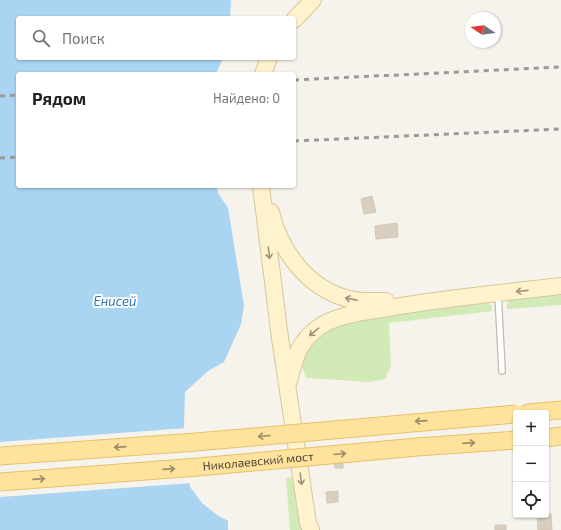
<!DOCTYPE html>
<html lang="ru">
<meta charset="utf-8">
<style>
:root{--surface:#fff;--page:#f6f6f6;--text:#202124;--muted:#757577;--line:#e0e0e0}
body{margin:0;font-family:"Exo 2",sans-serif;background:var(--page);color:var(--text)}
.controls{position:absolute;right:12px;bottom:12px;display:grid;overflow:hidden;border-radius:4px;box-shadow:0 1px 3px #0004}
.controls button{width:36px;height:36px;display:grid;place-items:center;padding:0;border:0;border-bottom:1px solid var(--line);background:var(--surface);color:var(--text);font:20px sans-serif}
.compass{position:absolute;left:465px;top:12px;width:36px;height:36px;border-radius:50%;background:var(--surface);box-shadow:0 1px 3px #0004;rotate:283deg}
.list{margin:0;padding:0;list-style:none}
h2{display:flex;justify-content:space-between;align-items:center;height:52px;margin:0;padding:0 16px;font-size:17px}
h2 small{font-size:13px;font-weight:400;color:var(--muted)}
.icon{flex:none;width:22px;height:22px;fill:none;stroke:currentColor;stroke-width:2;stroke-linecap:round;stroke-linejoin:round}
.map{position:relative;flex:none;width:561px;height:530px;overflow:hidden}
.search{position:absolute;background:var(--surface);box-shadow:0 1px 3px #0004;left:16px;top:16px;width:280px;height:44px;display:flex;align-items:center;gap:10px;box-sizing:border-box;padding:0 14px;border-radius:4px;color:var(--muted);font-size:15px}
.panel{position:absolute;background:var(--surface);box-shadow:0 1px 3px #0004;left:16px;top:72px;width:280px;height:116px;border-radius:4px}
.map>svg:first-child{display:block}
</style>
<div class="map">
<svg width="561" height="530" viewBox="0 0 561 530">
<rect width="100%" height="100%" fill="#f6f3ec"/>
<!-- green -->
<path fill="#d2eab5" d="M 561,294 L 561,305 L 507,309 L 507,304 L 510,298 Z
M 487,302 L 492,306 L 492,311 L 389,323 L 391,366 L 385,379 L 370,382 L 306,378 L 302,366 L 304,355 L 314,339 L 333,326 L 384,313 Z
M 288,477 L 292,478 L 301,530 L 290,530 L 286,478 Z"/>
<!-- water -->
<path fill="#a9d4f2" d="M 0,0 L 231,0 L 230,18 L 18,18 L 18,58 L 223,58 L 216,74 L 18,74 L 18,186 L 217,186 L 218,193 L 228,208 L 244,306 L 241,324 L 224,362 L 208,371 L 185,392 L 184,424 L 190,487 L 202,503 L 217,515 L 228,521 L 228,530 L 0,530 Z"/>
<!-- pier -->
<path fill="#f6f3ec" d="M 186,428 L 192,483 L 0,497 L 0,442 Z"/>
<!-- building -->
<path fill="#d8cfc1" stroke="#d3c7b4" d="M 372,196 L 376,212 L 364,214 L 361,199 Z
M 397,223 L 398,237 L 376,239 L 375,226 Z
M 334,463 L 343,463 L 343,468 L 335,468 Z
M 338,491 L 338,502 L 327,503 L 326,492 Z
M 551,514 L 552,530 L 538,530 L 537,515 Z
M 495,525 L 506,525 L 506,530 L 495,530 Z"/>
<g fill="none" stroke-linecap="round" stroke-linejoin="round">
<!-- service casing -->
<g stroke="#c2bbae" stroke-width="8">
<path id="service" d="M 498,293 L 502,371"/>
</g>
<!-- secondary casing -->
<g stroke="#d6c79b" stroke-width="18">
<path id="secondary" d="M 294,20 L 313,0
M 263,74 L 269,58
M 261,186 L 280,338 L 308,523 L 311,530
M 271,212 C 280,251 308,289 349,299 C 360,302 374,301 386,301
M 289,381 C 295,358 298,342 319,327 C 336,315 362,312 383,309 C 442,298 502,293 561,286"/>
</g>
<!-- primary casing -->
<g stroke="#e6c16a" stroke-width="19">
<path id="primary" d="M 528,413 L 561,410
M 546,438 L 561,436"/>
</g>
<!-- service -->
<use href="#service" stroke="#fff" stroke-width="5.5"/>
<!-- secondary -->
<use href="#secondary" stroke="#fff3cd" stroke-width="16"/>
<!-- primary -->
<use href="#primary" stroke="#ffe39c" stroke-width="17"/>
<!-- rail -->
<path stroke="#9a9a9a" stroke-width="3" stroke-dasharray="5 5" stroke-linecap="butt" d="M 294,80 L 561,67
M 0,96 L 18,95
M 294,141 L 561,129
M 0,158 L 18,157"/>
<!-- primary-bridge casing -->
<g stroke="#e6c16a" stroke-width="19" stroke-linecap="butt">
<g id="primary-bridge">
<path d="M 0,456 L 196,442 L 516,414"/>
<path id="s1" d="M 0,482 L 198,467 L 417,447 L 516,440"/>
</g>
</g>
<!-- primary-bridge -->
<use href="#primary-bridge" stroke="#ffe39c" stroke-width="17"/>
</g>
<!-- one-way arrows -->
<defs><path id="oneway-shaft" d="M-6 0H5M1.5-3L5.5 0L1.5 3" fill="none" stroke-width="1.6" stroke-linecap="round" stroke-linejoin="round"/></defs>
<g stroke="#9c937c">
<use href="#oneway-shaft" transform="translate(269 253) rotate(83)"/>
<use href="#oneway-shaft" transform="translate(522 291) rotate(174)"/>
<use href="#oneway-shaft" transform="translate(351 299) rotate(-169)"/>
<use href="#oneway-shaft" transform="translate(314 332) rotate(140)"/>
<use href="#oneway-shaft" transform="translate(301 479) rotate(82)"/>
</g>
<g stroke="#9c8c66">
<use href="#oneway-shaft" transform="translate(421 421) rotate(176)"/>
<use href="#oneway-shaft" transform="translate(264 436) rotate(175)"/>
<use href="#oneway-shaft" transform="translate(469 443) rotate(-4)"/>
<use href="#oneway-shaft" transform="translate(120 447) rotate(176)"/>
<use href="#oneway-shaft" transform="translate(340 454) rotate(-5)"/>
<use href="#oneway-shaft" transform="translate(169 469) rotate(-4)"/>
<use href="#oneway-shaft" transform="translate(39 479) rotate(-4)"/>
</g>
<g text-anchor="middle" stroke-width="4" stroke-linejoin="round" paint-order="stroke">
<!-- street labels -->
<g font-size="12" fill="#4b4439" stroke="#fff">
<text dy="4" stroke="none"><textPath href="#s1" startOffset="259">Николаевский мост</textPath></text>
</g>
<!-- water labels -->
<g font-size="13" font-style="italic" fill="#2e7ab2" stroke="#fff">
<text x="115" y="306">Енисей</text>
</g>
</g>
</svg>
<div class="controls">
<button>+</button>
<button>−</button>
<button><svg class="icon" aria-label="locate" viewBox="0 0 24 24"><circle cx="12" cy="12" r="6"/><path d="M12 2v4M12 18v4M2 12h4M18 12h4"/></svg></button>
</div>
<svg class="compass" viewBox="-18 -18 36 36"><path d="M0-13l5 13h-10z" fill="#e53935"/><path d="M0 13l5-13h-10z" fill="#757577"/></svg>
<div class="search"><svg class="icon" aria-label="search" viewBox="0 0 24 24"><circle cx="10" cy="10" r="6"/><path d="M15 15l6 6"/></svg>Поиск</div>
<section class="panel">
<h2>Рядом<small>Найдено: 0</small></h2>
<ul class="list">
</ul>
</section>
</div>
